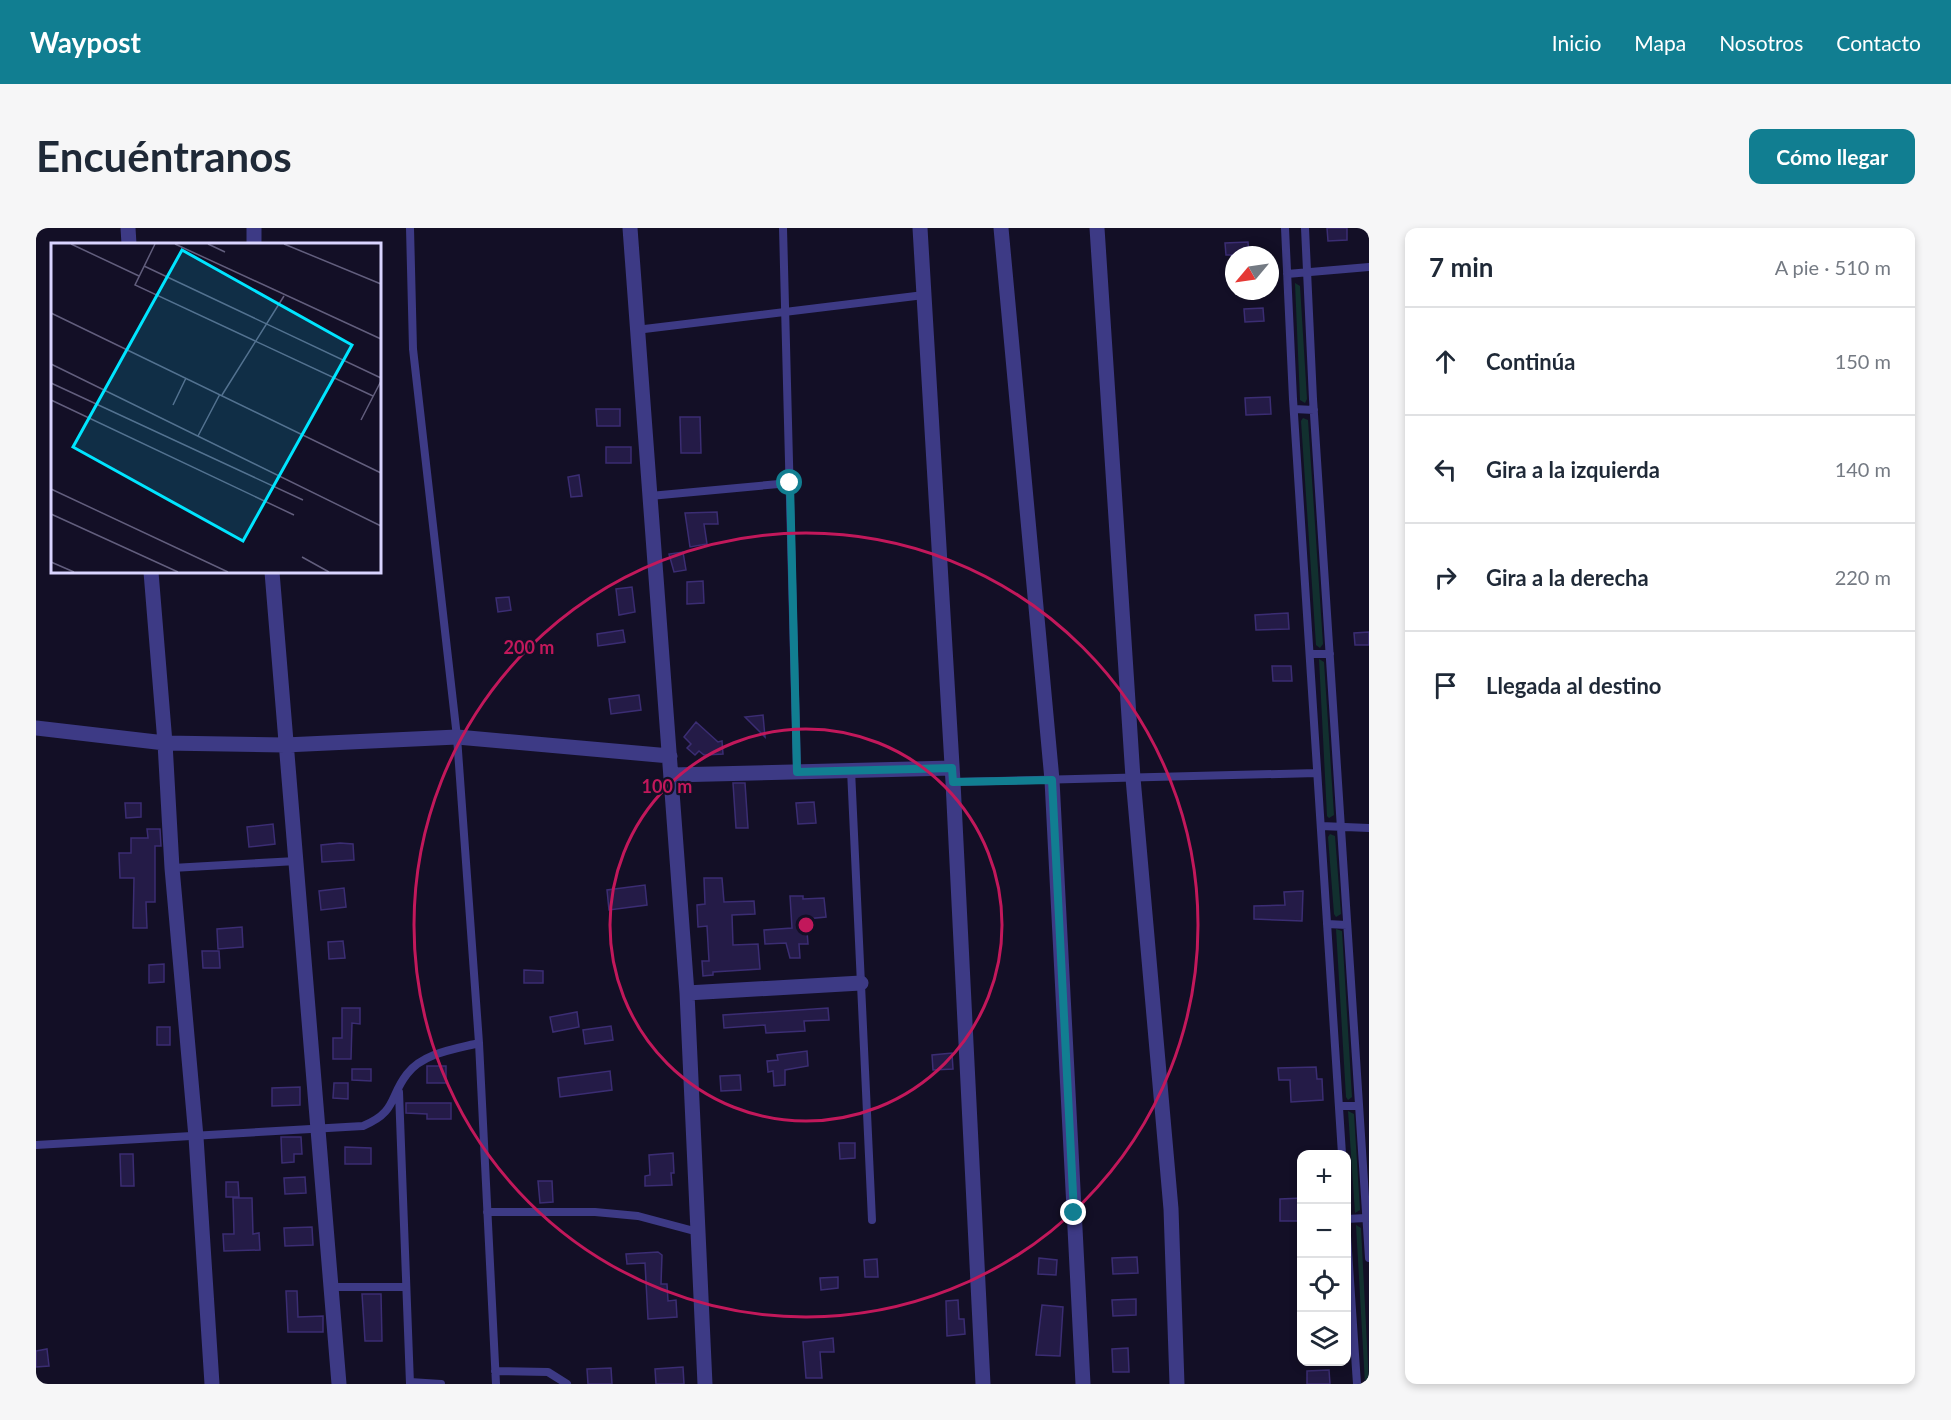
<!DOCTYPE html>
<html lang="es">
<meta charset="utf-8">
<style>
:root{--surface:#fff;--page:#f6f6f7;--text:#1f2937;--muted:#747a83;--line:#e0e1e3;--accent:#117e91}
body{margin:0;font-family:Lato,sans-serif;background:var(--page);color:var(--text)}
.controls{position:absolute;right:18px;bottom:18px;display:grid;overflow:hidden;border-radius:12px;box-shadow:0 3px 9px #0003}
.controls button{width:54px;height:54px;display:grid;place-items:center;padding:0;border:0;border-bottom:2px solid var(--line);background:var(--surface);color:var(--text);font:30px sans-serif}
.compass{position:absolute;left:1189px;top:18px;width:54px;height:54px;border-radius:50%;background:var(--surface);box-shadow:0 3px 9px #0003;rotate:241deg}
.stop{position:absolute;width:18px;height:18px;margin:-14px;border:4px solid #117e91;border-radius:50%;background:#fff}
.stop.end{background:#117e91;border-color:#fff;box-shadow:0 2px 6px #0008}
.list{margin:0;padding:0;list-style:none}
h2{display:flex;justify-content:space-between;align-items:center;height:78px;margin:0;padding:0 24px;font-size:26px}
h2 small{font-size:20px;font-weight:400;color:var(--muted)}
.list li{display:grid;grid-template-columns:39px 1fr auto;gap:18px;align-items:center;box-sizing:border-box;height:108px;padding:0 24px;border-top:2px solid var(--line)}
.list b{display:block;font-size:22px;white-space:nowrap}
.list em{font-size:20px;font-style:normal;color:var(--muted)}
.icon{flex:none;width:33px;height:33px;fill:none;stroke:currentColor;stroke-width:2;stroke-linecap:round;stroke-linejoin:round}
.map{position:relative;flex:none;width:1333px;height:1156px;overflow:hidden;border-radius:12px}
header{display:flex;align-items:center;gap:36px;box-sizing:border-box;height:84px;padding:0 30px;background:var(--accent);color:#fff}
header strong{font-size:28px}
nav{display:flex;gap:33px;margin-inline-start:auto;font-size:21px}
.intro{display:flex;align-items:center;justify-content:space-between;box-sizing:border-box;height:144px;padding:0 36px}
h1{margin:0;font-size:42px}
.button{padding:15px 27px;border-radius:12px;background:var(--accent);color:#fff;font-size:21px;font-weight:700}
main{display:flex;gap:36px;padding:0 36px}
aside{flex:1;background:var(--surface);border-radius:12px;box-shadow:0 3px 9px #0003}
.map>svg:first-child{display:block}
</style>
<header>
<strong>Waypost</strong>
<nav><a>Inicio</a><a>Mapa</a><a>Nosotros</a><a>Contacto</a></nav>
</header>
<div class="intro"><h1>Encuéntranos</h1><a class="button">Cómo llegar</a></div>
<main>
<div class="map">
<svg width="1333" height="1156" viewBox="0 0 1333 1156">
<rect width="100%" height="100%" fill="#130f26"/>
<!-- green -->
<path fill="#12302f" d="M 1259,55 L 1264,58 L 1271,171 L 1269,175 L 1264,172 Z
M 1267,190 L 1272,192 L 1287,416 L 1284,420 L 1280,417 L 1265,193 Z
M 1283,431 L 1288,434 L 1298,587 L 1293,590 L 1291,588 Z
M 1294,606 L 1299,608 L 1305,686 L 1300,689 L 1298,686 L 1292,609 Z
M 1300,701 L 1306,703 L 1316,869 L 1312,872 L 1310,869 Z
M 1312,883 L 1318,886 L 1324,982 L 1319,985 Z
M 1320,997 L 1325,1000 L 1333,1156 L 1329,1156 Z"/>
<!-- building -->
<path fill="#241b47" stroke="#3b2d73" stroke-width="1.5" d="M 1291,0 L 1311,0 L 1311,12 L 1292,13 Z
M 1212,14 L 1213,27 L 1190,27 L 1189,15 Z
M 1227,80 L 1228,93 L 1209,94 L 1208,81 Z
M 1234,169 L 1235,186 L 1210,187 L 1209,170 Z
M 560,181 L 584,181 L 584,198 L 561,198 Z
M 644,189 L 664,189 L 665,225 L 645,225 Z
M 570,219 L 595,219 L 595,235 L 570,235 Z
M 543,247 L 546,268 L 535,269 L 532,249 Z
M 681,284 L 682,296 L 668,296 L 671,316 L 654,319 L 649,285 Z
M 647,324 L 650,342 L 638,344 L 633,326 Z
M 667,353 L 668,375 L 651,376 L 651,354 Z
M 596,359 L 599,384 L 583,387 L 580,361 Z
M 473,369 L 475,382 L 462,384 L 460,370 Z
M 1252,385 L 1253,401 L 1220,402 L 1219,387 Z
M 587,402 L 589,414 L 562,418 L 561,406 Z
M 1333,404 L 1333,417 L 1319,417 L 1318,405 Z
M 1236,438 L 1255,438 L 1256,453 L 1237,453 Z
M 603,467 L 605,482 L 575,486 L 573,471 Z
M 727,487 L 729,509 L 709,489 Z
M 660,494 L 682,514 L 686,513 L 687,526 L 668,527 L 663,523 L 659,527 L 651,520 L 655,516 L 648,509 Z
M 697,555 L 709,555 L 712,600 L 700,600 Z
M 778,574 L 780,595 L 762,596 L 760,575 Z
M 89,575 L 105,575 L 105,589 L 90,590 Z
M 237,596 L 239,616 L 213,619 L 211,599 Z
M 111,601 L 124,601 L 125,618 L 119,618 L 119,674 L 110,674 L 111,700 L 97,700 L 98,650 L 84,650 L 83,625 L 95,625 L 95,610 L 112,610 Z
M 304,615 L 317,616 L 318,632 L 286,634 L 285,617 Z
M 668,650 L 686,650 L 688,674 L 718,673 L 719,686 L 696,687 L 697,717 L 722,716 L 724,741 L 677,744 L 677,747 L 667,748 L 666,733 L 673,733 L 671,698 L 662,699 L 661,677 L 669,676 Z
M 609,657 L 611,677 L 573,682 L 571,662 Z
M 308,660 L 310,679 L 285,682 L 283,663 Z
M 1267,663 L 1266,693 L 1218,691 L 1218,678 L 1249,677 L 1248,664 Z
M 754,668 L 767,668 L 767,671 L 788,670 L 790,689 L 770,691 L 772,716 L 763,716 L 764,730 L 754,730 L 750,715 L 729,716 L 728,702 L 756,700 Z
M 206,699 L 207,719 L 182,721 L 181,701 Z
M 307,713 L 309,730 L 293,731 L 292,714 Z
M 166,723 L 183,723 L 184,740 L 167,740 Z
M 128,736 L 128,754 L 113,755 L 113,737 Z
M 488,742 L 507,743 L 507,755 L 488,755 Z
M 306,780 L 324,780 L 324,796 L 316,795 L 315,831 L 297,831 L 297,810 L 306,810 Z
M 792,780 L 793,792 L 768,793 L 769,803 L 730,805 L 729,797 L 688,800 L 687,787 Z
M 541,784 L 543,799 L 517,804 L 514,789 Z
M 575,798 L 577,812 L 549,816 L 547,802 Z
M 121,799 L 134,799 L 134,817 L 121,817 Z
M 771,823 L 772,838 L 749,842 L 749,857 L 738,858 L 737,843 L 732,844 L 731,833 L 742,832 L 741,827 Z
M 916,825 L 917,841 L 897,842 L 896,827 Z
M 391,838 L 410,838 L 410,855 L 391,855 Z
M 1280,839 L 1281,851 L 1286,851 L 1287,872 L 1255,874 L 1254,852 L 1243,852 L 1242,840 Z
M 316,841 L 335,841 L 335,853 L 316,852 Z
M 574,843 L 576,862 L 524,869 L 522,850 Z
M 704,847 L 705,862 L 685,863 L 684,848 Z
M 298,855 L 312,855 L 312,871 L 297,870 Z
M 264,859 L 264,877 L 236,878 L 236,860 Z
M 370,875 L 415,875 L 415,891 L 391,891 L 391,886 L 370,885 Z
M 245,909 L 265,909 L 266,926 L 258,926 L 258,934 L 246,935 Z
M 803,915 L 819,915 L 819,930 L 804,931 Z
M 309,919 L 335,920 L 335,936 L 309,936 Z
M 637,925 L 638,945 L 635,945 L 636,957 L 609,958 L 609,948 L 614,947 L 613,927 Z
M 84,926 L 97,926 L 98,958 L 85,958 Z
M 269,949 L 270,965 L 249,966 L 248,950 Z
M 502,953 L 516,953 L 517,974 L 504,975 Z
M 190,954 L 202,954 L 203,969 L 190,969 Z
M 197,970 L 216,970 L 217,1006 L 223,1005 L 224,1022 L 188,1023 L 187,1006 L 198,1006 Z
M 1266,970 L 1266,993 L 1244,993 L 1244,971 Z
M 276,999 L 277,1017 L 249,1018 L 248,1000 Z
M 622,1024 L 626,1027 L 625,1056 L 631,1056 L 632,1073 L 640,1072 L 641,1089 L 612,1091 L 609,1035 L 591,1036 L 590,1026 Z
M 1101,1029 L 1102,1045 L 1077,1046 L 1076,1030 Z
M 1003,1030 L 1021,1032 L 1020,1047 L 1002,1046 Z
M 841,1031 L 842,1049 L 829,1049 L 828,1032 Z
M 802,1049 L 802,1060 L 785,1062 L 784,1050 Z
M 250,1063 L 261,1063 L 262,1089 L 287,1088 L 287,1104 L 252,1104 Z
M 326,1066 L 345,1066 L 346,1113 L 329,1113 Z
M 1100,1071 L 1100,1087 L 1077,1088 L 1076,1072 Z
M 922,1072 L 923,1091 L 928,1091 L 929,1106 L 911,1108 L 910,1073 Z
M 1006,1077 L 1027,1079 L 1024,1128 L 1000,1127 Z
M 797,1110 L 798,1124 L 784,1124 L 786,1150 L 770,1150 L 767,1114 Z
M 1092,1120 L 1093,1144 L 1077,1144 L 1076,1121 Z
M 11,1121 L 13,1138 L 0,1139 L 0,1123 Z
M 647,1139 L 648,1156 L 620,1156 L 619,1141 Z
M 575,1140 L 576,1156 L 552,1156 L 551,1141 Z
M 1293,1142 L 1294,1156 L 1271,1156 L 1271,1143 Z"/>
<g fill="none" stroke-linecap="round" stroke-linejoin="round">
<!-- lane -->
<path stroke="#3d3a85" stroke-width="8" d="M 374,0 L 377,121 L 421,509 L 443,815 L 460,1156
M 747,0 L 761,544
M 1249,0 L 1257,171 L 1306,926
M 1269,0 L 1277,171 L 1333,1030
M 1251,46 L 1333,39
M 600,102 L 888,67
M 1258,181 L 1278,182
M 614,268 L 754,255
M 1274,426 L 1294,426
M 815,542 L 836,992
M 917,554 L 1281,545
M 1285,598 L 1333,600
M 136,640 L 260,633
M 1291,696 L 1311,697
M 363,864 L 374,1156
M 1303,878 L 1323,878
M 0,917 L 327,898 C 361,884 353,869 371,846 C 387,825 419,821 443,815
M 451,984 L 559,984 L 602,988 L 662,1004
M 1310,991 L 1330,990
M 1310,993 L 1321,1156
M 296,1059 L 370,1059
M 459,1143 L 512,1144 L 531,1156
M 374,1154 L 405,1156"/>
<!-- street -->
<path stroke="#3d3a85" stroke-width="15" d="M 92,0 L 93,16
M 218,0 L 218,16
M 594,0 L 651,765 L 669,1156
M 884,0 L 917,554 L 947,1156
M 965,0 L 1016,552 L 1047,1156
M 1061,0 L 1097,550 L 1135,981 L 1141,1156
M 115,344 L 129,515 L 136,640 L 160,909 L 176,1156
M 236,344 L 303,1156
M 0,500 L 129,515 L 249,517 L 421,509 L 634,528
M 635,547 L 916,540
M 651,765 L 825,755"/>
</g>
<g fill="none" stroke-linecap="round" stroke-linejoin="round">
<!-- route -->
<path stroke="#117e91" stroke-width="8" d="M 754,255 L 761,544 L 916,540 L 917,554 L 1016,552 L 1038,985"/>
</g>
<!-- distance rings -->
<g fill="none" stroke="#c2185b" stroke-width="3">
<circle cx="770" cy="697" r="196"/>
<circle cx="770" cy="697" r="392"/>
</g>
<!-- overview -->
<g transform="translate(15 15)">
<rect width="330" height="330" fill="#130f26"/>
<path fill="none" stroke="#625e7d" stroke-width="1.5" d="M 20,1 L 88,33M 104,1 L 84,42 L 322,153M 124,1 L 330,96M 157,1 L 174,9M 233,1 L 330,41M 93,23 L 330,135M 0,70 L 330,230M 0,121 L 330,283M 0,140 L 252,257M 171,152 L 233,53M 0,157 L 243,272M 122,162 L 135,135M 310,177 L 330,138M 147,193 L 169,151M 0,246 L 177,329M 0,271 L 127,329M 251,314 L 278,329M 0,319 L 23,329"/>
<path fill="#00e5ff" fill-opacity="0.15" stroke="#00e5ff" stroke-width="3" d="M 131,7 L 301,102 L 192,298 L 22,204 Z"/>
<rect width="330" height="330" fill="none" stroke="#d9d4ff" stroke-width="3"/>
</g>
<circle cx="770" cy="697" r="9" fill="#c2185b" stroke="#130f26" stroke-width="3"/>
<g font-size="18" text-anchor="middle" font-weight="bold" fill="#c2185b" stroke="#130f26" stroke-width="4.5" stroke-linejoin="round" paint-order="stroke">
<text x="493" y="426">200 m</text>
<text x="631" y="565">100 m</text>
</g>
</svg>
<div class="controls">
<button>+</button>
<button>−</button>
<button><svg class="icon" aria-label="locate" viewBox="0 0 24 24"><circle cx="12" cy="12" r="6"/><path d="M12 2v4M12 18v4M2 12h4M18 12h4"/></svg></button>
<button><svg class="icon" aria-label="layers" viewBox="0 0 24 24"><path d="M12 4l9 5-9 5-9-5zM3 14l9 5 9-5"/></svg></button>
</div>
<svg class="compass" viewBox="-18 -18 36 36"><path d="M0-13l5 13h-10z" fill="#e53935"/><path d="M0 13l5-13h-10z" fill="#747a83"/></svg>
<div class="stop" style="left:754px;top:255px"></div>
<div class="stop end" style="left:1038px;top:985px"></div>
</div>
<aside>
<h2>7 min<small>A pie · 510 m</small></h2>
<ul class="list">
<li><svg class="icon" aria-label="ahead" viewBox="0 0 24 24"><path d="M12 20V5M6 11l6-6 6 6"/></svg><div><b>Continúa</b></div><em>150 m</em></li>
<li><svg class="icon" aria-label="left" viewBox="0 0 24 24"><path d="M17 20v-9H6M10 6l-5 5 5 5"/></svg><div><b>Gira a la izquierda</b></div><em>140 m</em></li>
<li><svg class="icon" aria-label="right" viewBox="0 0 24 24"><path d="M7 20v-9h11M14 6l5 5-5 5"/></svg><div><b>Gira a la derecha</b></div><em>220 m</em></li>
<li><svg class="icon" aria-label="arrive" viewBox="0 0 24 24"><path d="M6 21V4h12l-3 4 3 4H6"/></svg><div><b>Llegada al destino</b></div></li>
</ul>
</aside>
</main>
